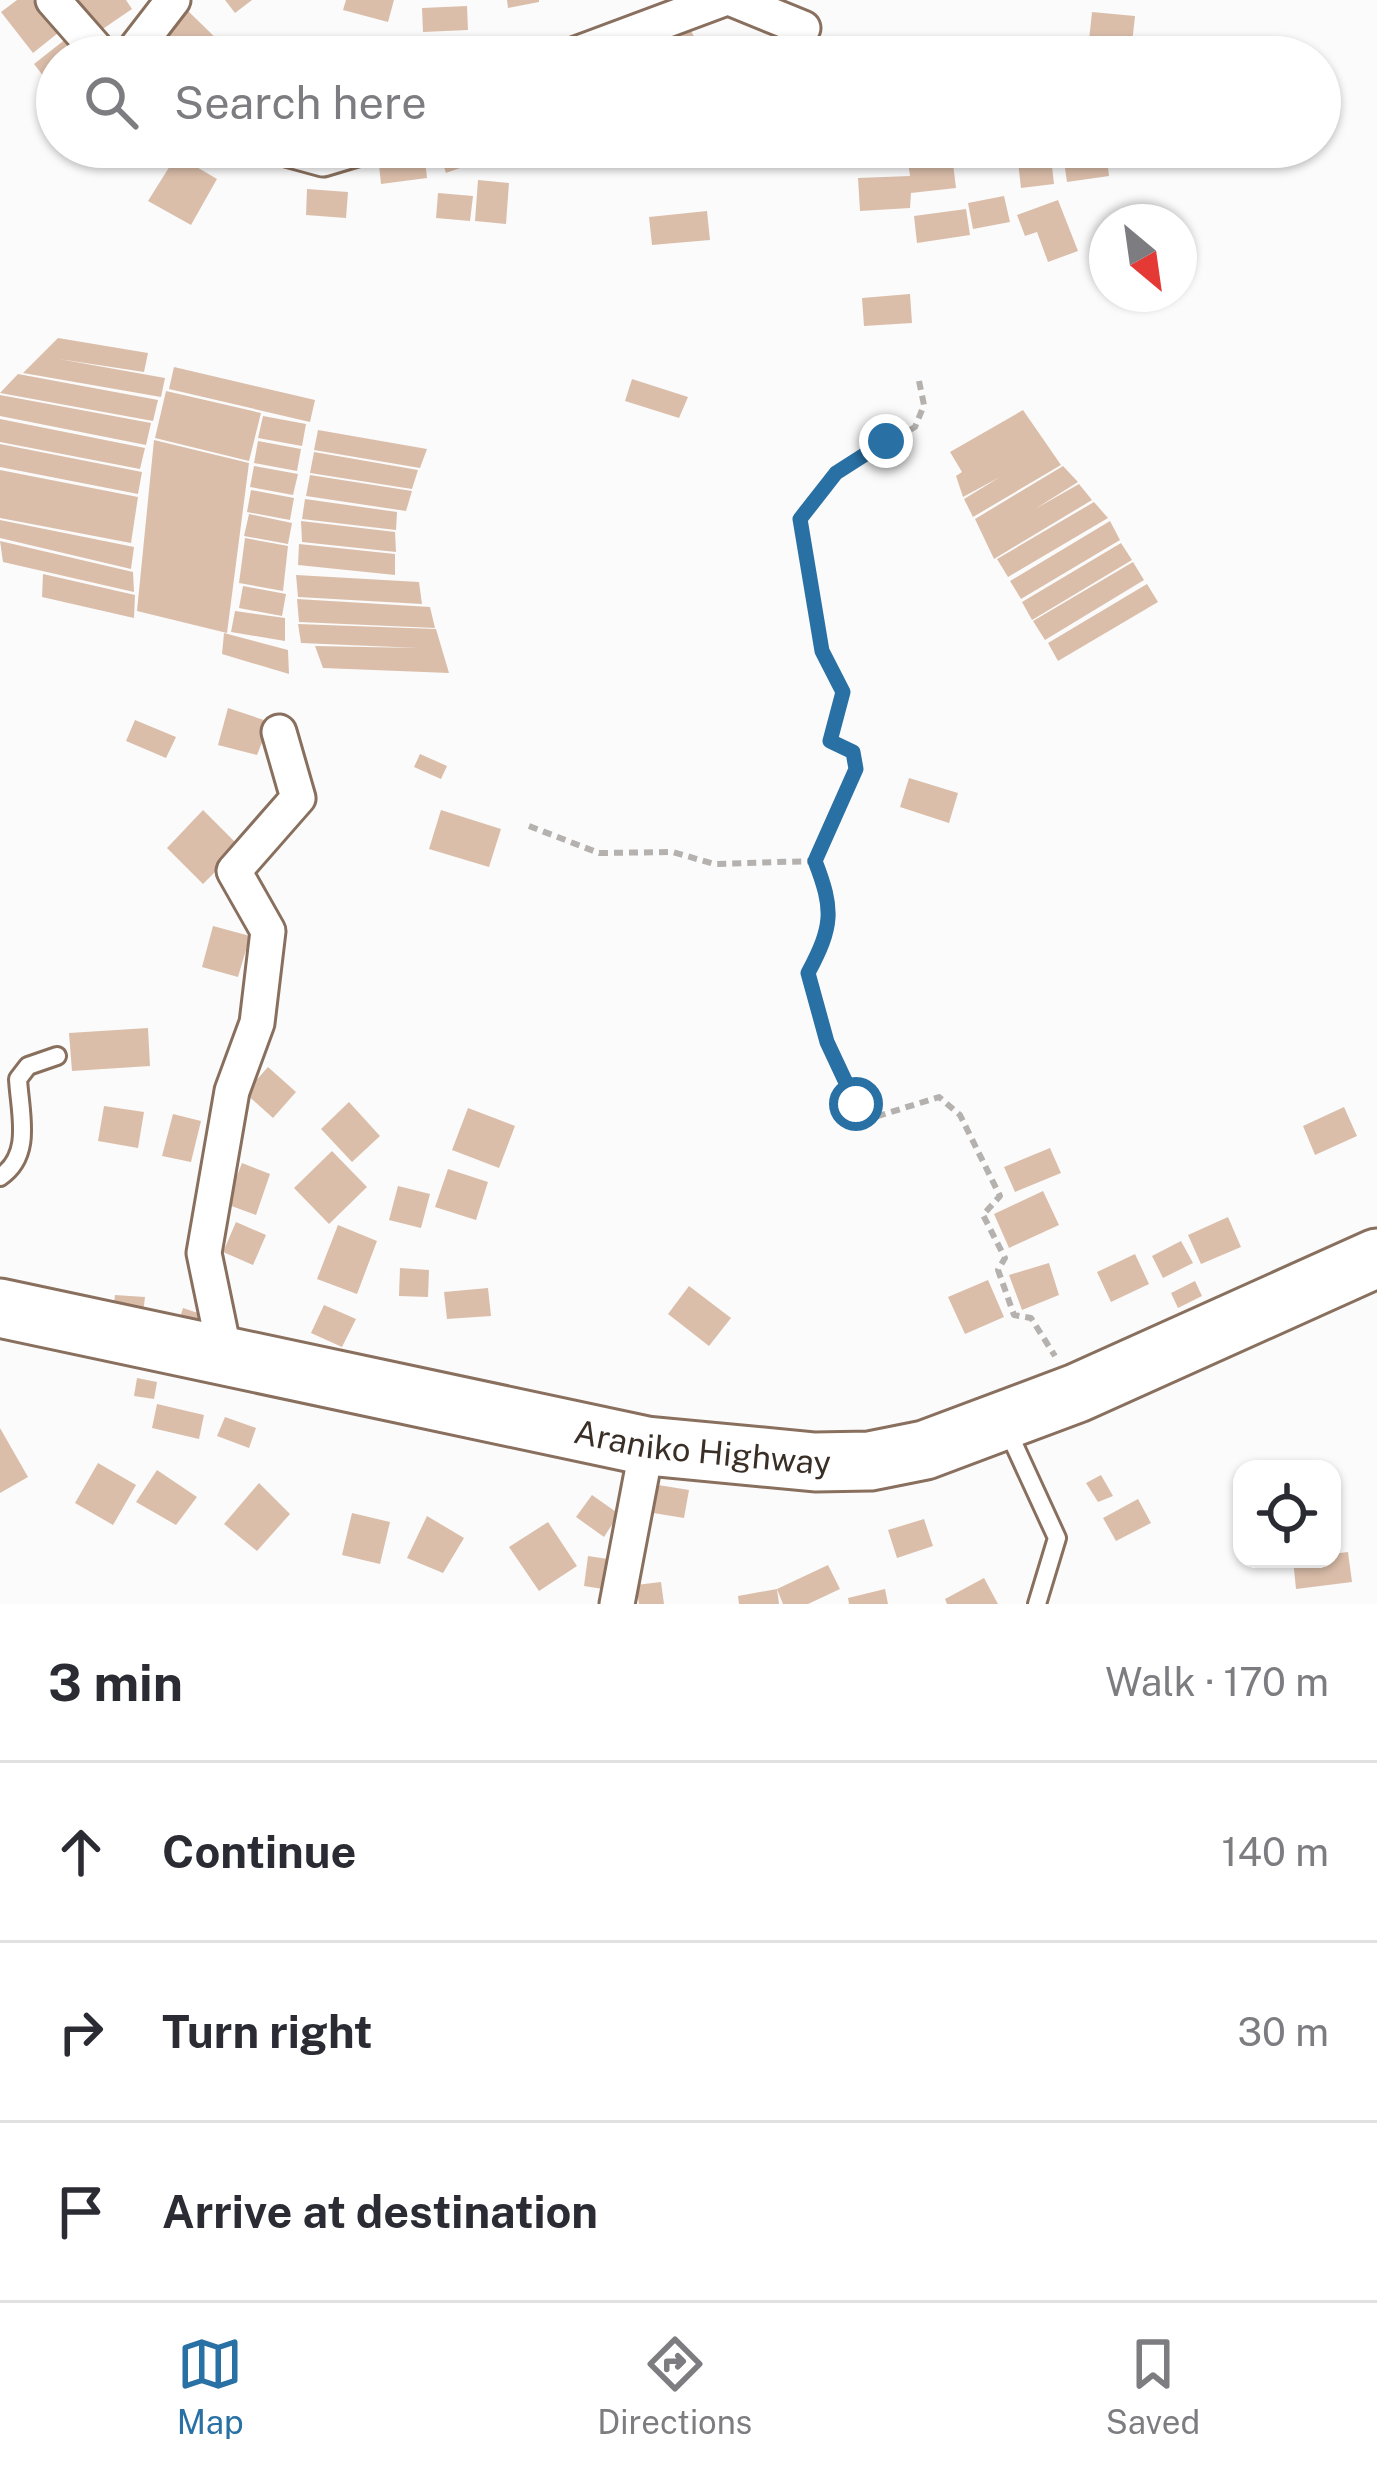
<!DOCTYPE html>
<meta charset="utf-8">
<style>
:root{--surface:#fff;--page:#f7f7f7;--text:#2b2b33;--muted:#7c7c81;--line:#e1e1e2;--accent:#2970a4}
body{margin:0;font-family:"Public Sans",sans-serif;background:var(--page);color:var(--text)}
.controls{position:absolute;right:36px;bottom:36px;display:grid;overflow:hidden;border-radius:24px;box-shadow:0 3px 9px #0004}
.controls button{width:108px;height:108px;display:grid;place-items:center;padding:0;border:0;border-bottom:3px solid var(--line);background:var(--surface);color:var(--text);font:60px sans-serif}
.compass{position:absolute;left:1089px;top:204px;width:108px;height:108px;border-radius:50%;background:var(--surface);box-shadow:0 3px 9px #0004;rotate:151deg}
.stop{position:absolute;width:36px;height:36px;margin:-27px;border:9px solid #2970a4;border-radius:50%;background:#fff}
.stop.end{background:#2970a4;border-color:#fff;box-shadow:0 3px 12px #0008}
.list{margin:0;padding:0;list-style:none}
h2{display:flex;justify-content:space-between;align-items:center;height:156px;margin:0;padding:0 48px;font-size:51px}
h2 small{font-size:39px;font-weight:400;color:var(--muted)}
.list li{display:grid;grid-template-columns:78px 1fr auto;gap:36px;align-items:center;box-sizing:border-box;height:180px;padding:0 48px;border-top:3px solid var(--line)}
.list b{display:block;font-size:45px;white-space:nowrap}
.list em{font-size:39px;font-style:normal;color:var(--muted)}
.icon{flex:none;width:66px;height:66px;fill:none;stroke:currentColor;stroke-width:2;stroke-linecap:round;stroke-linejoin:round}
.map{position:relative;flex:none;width:1377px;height:1604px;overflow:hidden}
.search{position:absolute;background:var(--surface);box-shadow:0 3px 9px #0004;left:36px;right:36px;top:36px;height:132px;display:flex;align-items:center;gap:30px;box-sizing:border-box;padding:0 42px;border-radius:66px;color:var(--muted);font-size:45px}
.sheet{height:696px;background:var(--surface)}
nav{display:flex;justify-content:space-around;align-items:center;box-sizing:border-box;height:168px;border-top:3px solid var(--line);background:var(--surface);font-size:33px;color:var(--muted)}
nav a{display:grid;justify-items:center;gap:6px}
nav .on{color:var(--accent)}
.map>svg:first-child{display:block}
</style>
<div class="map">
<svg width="1377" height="1604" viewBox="0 0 1377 1604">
<rect width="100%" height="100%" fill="#fbfbfb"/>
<!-- building -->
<path fill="#dbbeaa" d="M 17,0 L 33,0 L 58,33 L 33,53 L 1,12 Z
M 80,0 L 126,0 L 132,9 L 91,37 L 71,6 Z
M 225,0 L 252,0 L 235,13 Z
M 346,0 L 394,0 L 388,22 L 343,10 Z
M 507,0 L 539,0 L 539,2 L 508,8 Z
M 467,6 L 468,30 L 423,32 L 422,8 Z
M 187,10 L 222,44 L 209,57 L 180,57 L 160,37 Z
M 1092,12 L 1135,16 L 1132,44 L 1089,40 Z
M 689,27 L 705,57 L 673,57 L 664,41 Z
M 67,38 L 83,57 L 57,57 L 57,94 L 34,64 Z
M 156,43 L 174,57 L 144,57 Z
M 654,48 L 658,57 L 629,57 L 629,56 Z
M 105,147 L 133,147 L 122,161 Z
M 159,147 L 233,149 L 226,160 L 206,149 L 195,166 L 217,179 L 191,225 L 148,201 L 173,161 L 156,152 Z
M 437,147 L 497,147 L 499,154 L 446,173 Z
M 906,147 L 951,147 L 956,188 L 911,193 L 910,208 L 860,211 L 858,178 L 910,176 Z
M 1050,149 L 1054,184 L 1021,188 L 1017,153 Z
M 1106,149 L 1109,176 L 1067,182 L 1063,155 Z
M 424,150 L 427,178 L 381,184 L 378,155 Z
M 478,180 L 509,183 L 506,224 L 475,221 Z
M 307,189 L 348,192 L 346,218 L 306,215 Z
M 438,193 L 473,196 L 470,221 L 436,218 Z
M 1004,196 L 1010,222 L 973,229 L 968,203 Z
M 1058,200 L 1078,251 L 1048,262 L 1037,232 L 1025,236 L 1017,215 Z
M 966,209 L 970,235 L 917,243 L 914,216 Z
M 707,211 L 710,240 L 652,245 L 649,217 Z
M 910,294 L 912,323 L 864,326 L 862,298 Z
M 58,338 L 148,353 L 144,372 L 59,359 L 165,378 L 161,397 L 23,373 Z
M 174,367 L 315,400 L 310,422 L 169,389 Z
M 18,374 L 158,400 L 153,421 L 0,393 Z
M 632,379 L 688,397 L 679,418 L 625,401 Z
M 166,391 L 261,413 L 249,461 L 155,438 Z
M 0,395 L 151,423 L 146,445 L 0,416 Z
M 1023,410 L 1061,465 L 973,517 L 964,499 L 1000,477 L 963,497 L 956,476 L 962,472 L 950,452 Z
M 263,416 L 306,424 L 302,446 L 258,438 Z
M 0,419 L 145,448 L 140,469 L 0,442 Z
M 318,430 L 427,449 L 420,468 L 314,450 Z
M 154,440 L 249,463 L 227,633 L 137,611 Z
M 258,441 L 301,449 L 297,471 L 254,463 Z
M 0,444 L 142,472 L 138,494 L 0,467 Z
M 314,452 L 418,470 L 412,489 L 310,473 Z
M 254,466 L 298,474 L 293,495 L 250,487 Z
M 1063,466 L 1078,482 L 1035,509 L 1079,484 L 1092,500 L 994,559 L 975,519 Z
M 0,470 L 138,497 L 131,543 L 0,518 Z
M 310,475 L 412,491 L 406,511 L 306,496 Z
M 251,490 L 294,498 L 290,520 L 247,512 Z
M 305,499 L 397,512 L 396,530 L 302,519 Z
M 1094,502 L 1108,518 L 1008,577 L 997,559 Z
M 249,514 L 292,523 L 288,544 L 244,536 Z
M 0,520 L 134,547 L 131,569 L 0,538 Z
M 301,521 L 395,532 L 396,552 L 302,542 Z
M 1110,521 L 1120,540 L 1021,599 L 1010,581 Z
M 245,538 L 288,546 L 283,591 L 239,583 Z
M 0,541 L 133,572 L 134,592 L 3,562 Z
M 1121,543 L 1132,560 L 1032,620 L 1022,602 Z
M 299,544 L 395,554 L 395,575 L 298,565 Z
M 1133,562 L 1144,580 L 1045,640 L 1033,621 Z
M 43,574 L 135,595 L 134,618 L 42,597 Z
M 296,575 L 419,582 L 422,604 L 298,597 Z
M 1147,584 L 1158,602 L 1058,661 L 1048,643 Z
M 243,586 L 286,594 L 282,616 L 239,608 Z
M 297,599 L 430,607 L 435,628 L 299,622 Z
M 235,611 L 285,618 L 285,641 L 231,632 Z
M 298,624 L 436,629 L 449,673 L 323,668 L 315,646 L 418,648 L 301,643 Z
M 224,633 L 288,650 L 289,674 L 222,654 Z
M 228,708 L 270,722 L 257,755 L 218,745 Z
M 135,720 L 176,737 L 166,758 L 126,741 Z
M 420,754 L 447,766 L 441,779 L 414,767 Z
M 909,778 L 958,793 L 949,823 L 900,807 Z
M 203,810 L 240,847 L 203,884 L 167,848 Z
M 441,810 L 501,829 L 489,867 L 429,849 Z
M 213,926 L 250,936 L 238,977 L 202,967 Z
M 148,1028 L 150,1066 L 72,1071 L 69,1033 Z
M 268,1067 L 296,1092 L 273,1118 L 245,1093 Z
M 349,1102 L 380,1136 L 352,1162 L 321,1129 Z
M 104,1106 L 144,1112 L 138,1148 L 98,1141 Z
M 1344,1107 L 1357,1136 L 1315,1155 L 1303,1126 Z
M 468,1108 L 515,1126 L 499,1168 L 452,1150 Z
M 173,1114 L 201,1121 L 191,1162 L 162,1156 Z
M 1050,1148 L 1061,1173 L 1015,1192 L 1004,1167 Z
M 332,1151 L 367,1187 L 329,1224 L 294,1188 Z
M 242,1163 L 270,1174 L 256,1215 L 226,1204 Z
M 448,1169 L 488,1182 L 476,1220 L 435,1207 Z
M 398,1186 L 430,1194 L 421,1228 L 389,1220 Z
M 1043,1191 L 1059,1225 L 1009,1248 L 994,1214 Z
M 1228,1217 L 1241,1247 L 1201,1264 L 1188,1235 Z
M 236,1222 L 266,1235 L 253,1265 L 223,1252 Z
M 338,1225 L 377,1241 L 357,1294 L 317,1279 Z
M 1181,1241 L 1193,1263 L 1163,1278 L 1152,1256 Z
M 1135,1254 L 1149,1284 L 1111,1302 L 1097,1272 Z
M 1049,1263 L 1059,1295 L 1022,1310 L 1009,1275 Z
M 400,1268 L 429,1270 L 428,1297 L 399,1296 Z
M 988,1280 L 1004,1317 L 965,1334 L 948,1297 Z
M 1195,1281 L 1202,1296 L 1178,1308 L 1171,1293 Z
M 689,1286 L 731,1318 L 709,1346 L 668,1314 Z
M 488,1288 L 491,1316 L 447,1319 L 444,1292 Z
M 115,1295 L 145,1297 L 142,1322 L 112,1319 Z
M 324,1305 L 356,1319 L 342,1347 L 311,1333 Z
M 183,1308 L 210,1317 L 205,1335 L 177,1327 Z
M 137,1378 L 157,1382 L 154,1399 L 134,1396 Z
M 157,1404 L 204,1415 L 199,1439 L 152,1428 Z
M 225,1417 L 256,1428 L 249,1448 L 217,1436 Z
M 0,1428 L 28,1477 L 0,1493 Z
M 98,1463 L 136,1485 L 113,1525 L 75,1503 Z
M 157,1470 L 197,1497 L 176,1525 L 136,1502 Z
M 1101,1475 L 1113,1496 L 1098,1502 L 1086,1483 Z
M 259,1483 L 290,1514 L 257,1551 L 224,1524 Z
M 652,1484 L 689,1490 L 684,1518 L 647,1512 Z
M 592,1495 L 619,1514 L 604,1537 L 576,1517 Z
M 1138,1499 L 1151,1523 L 1116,1541 L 1103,1518 Z
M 352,1513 L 390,1522 L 380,1564 L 342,1555 Z
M 427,1516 L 464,1538 L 443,1573 L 407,1558 Z
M 924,1519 L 933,1546 L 897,1558 L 888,1530 Z
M 548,1522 L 577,1566 L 539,1591 L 509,1547 Z
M 1348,1552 L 1352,1582 L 1296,1589 L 1293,1559 L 1332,1559 L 1332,1554 Z
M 588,1556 L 608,1559 L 603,1589 L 584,1586 Z
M 828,1565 L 840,1589 L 808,1604 L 783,1604 L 777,1589 Z
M 984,1578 L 998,1604 L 947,1604 L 945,1599 Z
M 661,1582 L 664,1604 L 639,1604 L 636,1585 Z
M 777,1589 L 779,1604 L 739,1604 L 738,1596 Z
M 885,1589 L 888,1604 L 849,1604 L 848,1598 Z"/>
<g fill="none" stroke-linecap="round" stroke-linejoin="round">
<!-- lane casing -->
<g stroke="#896f5d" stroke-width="22">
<path id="lane" d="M 0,1177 C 33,1155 20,1114 18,1079 L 28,1066 L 57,1056
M 1006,1427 L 1057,1538 L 1037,1604"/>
</g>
<!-- street casing -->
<g stroke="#896f5d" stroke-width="39">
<path id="street" d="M 53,0 L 103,57
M 734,0 L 803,28
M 129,57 L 173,0
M 568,57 L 721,0
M 279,147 L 323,159 L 363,147
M 226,1359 L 204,1253 L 232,1091 L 257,1023 L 268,931 L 234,871 L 298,798 L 279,732
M 617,1604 L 647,1446"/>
</g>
<!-- highway casing -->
<g stroke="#896f5d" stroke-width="63">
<g id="highway">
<path id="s1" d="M 0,1308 L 647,1446 L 815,1462 L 870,1461 L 925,1450 L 1077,1393 L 1377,1258"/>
</g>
</g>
<!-- path -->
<path stroke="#b5b1ae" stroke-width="6" stroke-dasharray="9 6" stroke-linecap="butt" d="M 919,381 L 924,405 L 915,427 L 836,473 L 799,519 L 822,651 L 843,692 L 830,741 L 853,752 L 856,769 L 815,861 C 834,910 833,926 808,973 C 821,1021 832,1088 875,1117 L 939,1097 L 960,1115 L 1000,1196 L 983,1215 L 1005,1258 L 998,1270 L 1014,1315 L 1031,1318 L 1055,1356
M 529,826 L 599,853 L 673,852 L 714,864 L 815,861"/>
<!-- lane -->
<use href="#lane" stroke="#fff" stroke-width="16"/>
<!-- street -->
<use href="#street" stroke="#fff" stroke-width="33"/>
<!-- highway -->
<use href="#highway" stroke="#fff" stroke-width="57"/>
</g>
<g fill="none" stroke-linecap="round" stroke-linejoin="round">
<!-- route -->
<path stroke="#2970a4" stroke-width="15" d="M 856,1104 L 827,1042 L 808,973 C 833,926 834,910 815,861 L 856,769 L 853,752 L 830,741 L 843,692 L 822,651 L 800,519 L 836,473 L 886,441"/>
</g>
<g text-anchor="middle" stroke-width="12" stroke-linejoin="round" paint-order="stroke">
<!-- street labels -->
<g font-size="33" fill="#3a2f27" stroke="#fff">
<text dy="12" stroke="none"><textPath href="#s1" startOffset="717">Araniko Highway</textPath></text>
</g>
</g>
</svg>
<div class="controls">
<button><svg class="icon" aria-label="locate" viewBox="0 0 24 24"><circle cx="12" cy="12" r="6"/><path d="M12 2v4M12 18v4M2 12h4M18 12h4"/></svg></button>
</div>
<svg class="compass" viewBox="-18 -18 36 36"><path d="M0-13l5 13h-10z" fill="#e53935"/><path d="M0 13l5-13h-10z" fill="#7c7c81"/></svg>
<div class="stop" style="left:856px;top:1104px"></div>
<div class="stop end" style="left:886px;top:441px"></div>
<div class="search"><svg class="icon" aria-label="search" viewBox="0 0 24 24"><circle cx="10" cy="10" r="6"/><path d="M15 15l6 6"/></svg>Search here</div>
</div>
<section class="sheet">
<h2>3 min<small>Walk · 170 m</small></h2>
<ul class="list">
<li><svg class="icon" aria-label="ahead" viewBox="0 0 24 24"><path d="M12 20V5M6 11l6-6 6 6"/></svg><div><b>Continue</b></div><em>140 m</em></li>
<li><svg class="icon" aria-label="right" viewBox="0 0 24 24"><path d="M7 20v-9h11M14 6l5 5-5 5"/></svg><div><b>Turn right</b></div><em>30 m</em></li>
<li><svg class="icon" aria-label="arrive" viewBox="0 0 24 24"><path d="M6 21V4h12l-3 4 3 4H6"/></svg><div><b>Arrive at destination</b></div></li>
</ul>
</section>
<nav>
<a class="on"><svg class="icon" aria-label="map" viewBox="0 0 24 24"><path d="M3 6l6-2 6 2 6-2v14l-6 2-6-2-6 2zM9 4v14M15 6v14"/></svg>Map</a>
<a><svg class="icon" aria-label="directions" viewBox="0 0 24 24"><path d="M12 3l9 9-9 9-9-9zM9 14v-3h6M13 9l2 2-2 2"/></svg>Directions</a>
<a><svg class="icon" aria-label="saved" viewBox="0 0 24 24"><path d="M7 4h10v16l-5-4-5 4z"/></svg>Saved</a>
</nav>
